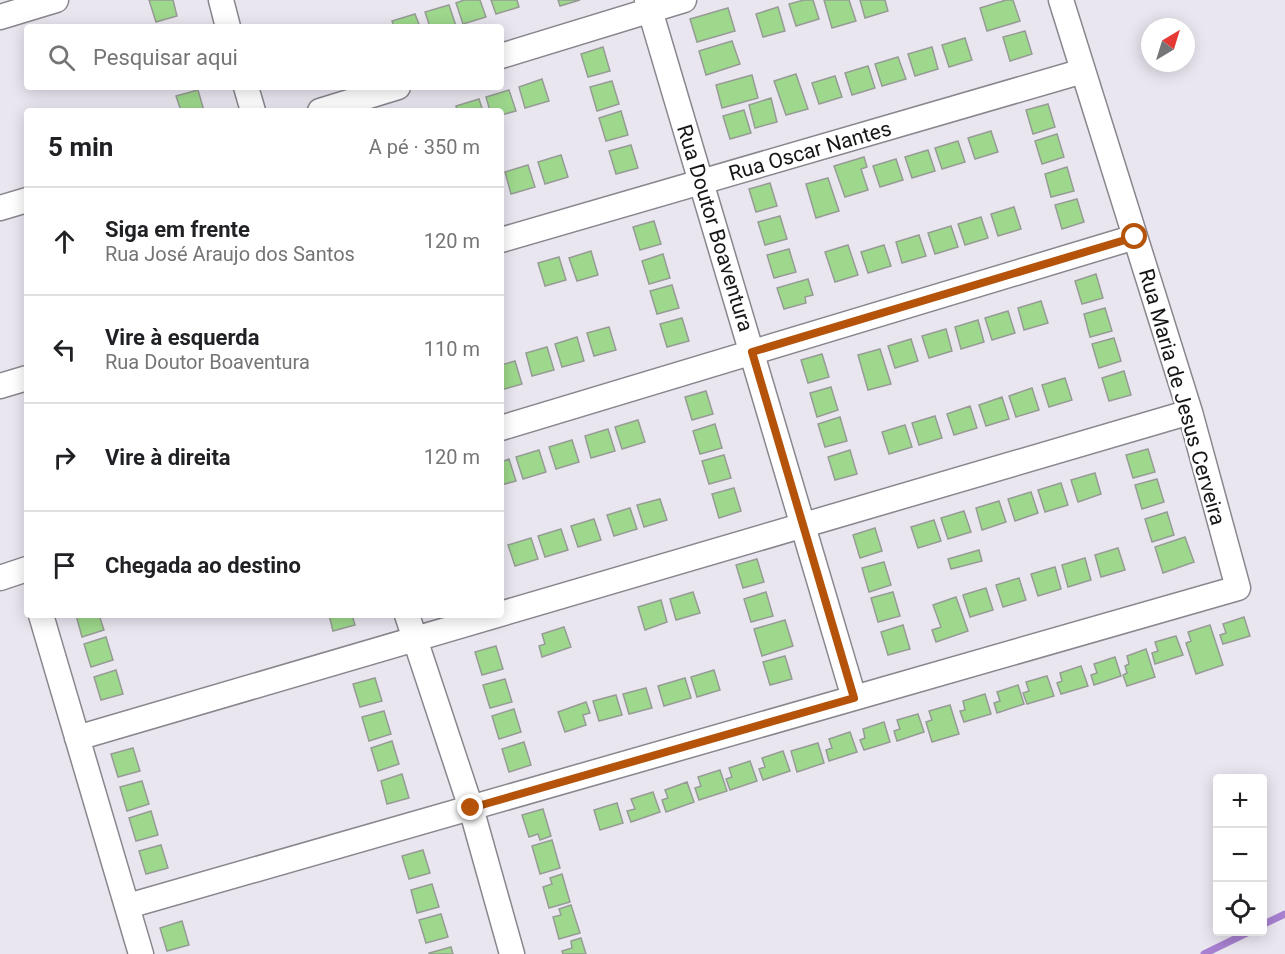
<!DOCTYPE html>
<html lang="pt">
<meta charset="utf-8">
<style>
:root{--surface:#fff;--page:#f6f6f6;--text:#202124;--muted:#757577;--line:#e0e0e0}
body{margin:0;font-family:Roboto,sans-serif;background:var(--page);color:var(--text)}
.controls{position:absolute;right:18px;bottom:18px;display:grid;overflow:hidden;border-radius:6px;box-shadow:0 3px 15px #0003}
.controls button{width:54px;height:54px;display:grid;place-items:center;padding:0;border:0;border-bottom:2px solid var(--line);background:var(--surface);color:var(--text);font:30px sans-serif}
.compass{position:absolute;left:1141px;top:18px;width:54px;height:54px;border-radius:50%;background:var(--surface);box-shadow:0 3px 15px #0003;rotate:38deg}
.stop{position:absolute;width:18px;height:18px;margin:-14px;border:4px solid #b45309;border-radius:50%;background:#fff}
.stop.end{background:#b45309;border-color:#fff;box-shadow:0 2px 6px #0008}
.list{margin:0;padding:0;list-style:none}
h2{display:flex;justify-content:space-between;align-items:center;height:78px;margin:0;padding:0 24px;font-size:26px}
h2 small{font-size:20px;font-weight:400;color:var(--muted)}
.list li{display:grid;grid-template-columns:39px 1fr auto;gap:18px;align-items:center;box-sizing:border-box;height:108px;padding:0 24px;border-top:2px solid var(--line)}
.list b{display:block;font-size:22px;white-space:nowrap}
.list p{margin:0;font-size:20px;white-space:nowrap;color:var(--muted)}
.list em{font-size:20px;font-style:normal;color:var(--muted)}
.icon{flex:none;width:33px;height:33px;fill:none;stroke:currentColor;stroke-width:2;stroke-linecap:round;stroke-linejoin:round}
.map{position:relative;flex:none;width:1285px;height:954px;overflow:hidden}
.search{position:absolute;background:var(--surface);box-shadow:0 3px 15px #0003;left:24px;top:24px;width:480px;height:66px;display:flex;align-items:center;gap:15px;box-sizing:border-box;padding:0 21px;border-radius:6px;color:var(--muted);font-size:22px}
.panel{position:absolute;background:var(--surface);box-shadow:0 3px 15px #0003;left:24px;top:108px;width:480px;height:510px;border-radius:6px}
.map>svg:first-child{display:block}
</style>
<div class="map">
<svg width="1285" height="954" viewBox="0 0 1285 954">
<rect width="100%" height="100%" fill="#eae6f0"/>
<g fill="none" stroke-linecap="round" stroke-linejoin="round">
<!-- stream -->
<path stroke="#a781d0" stroke-width="7" d="M 1262,925 L 1285,914
M 1204,954 L 1249,932"/>
</g>
<!-- building -->
<path fill="#9dd88c" stroke="#969c95" stroke-width="1.5" d="M 149,0 L 173,0 L 177,16 L 156,22 Z
M 464,0 L 480,0 L 486,17 L 463,24 L 456,3 Z
M 491,0 L 517,0 L 519,7 L 496,14 Z
M 558,0 L 580,0 L 560,6 Z
M 804,0 L 813,0 L 819,19 L 796,26 L 789,4 Z
M 824,0 L 849,0 L 856,21 L 832,28 Z
M 860,0 L 885,0 L 888,11 L 865,18 Z
M 1006,0 L 1013,0 L 1020,21 L 987,31 L 980,8 Z
M 449,5 L 456,26 L 430,27 L 425,12 Z
M 778,7 L 785,31 L 763,37 L 756,14 Z
M 728,8 L 735,31 L 697,42 L 690,19 Z
M 415,14 L 420,27 L 394,27 L 392,21 Z
M 1025,31 L 1032,54 L 1010,61 L 1003,37 Z
M 965,38 L 972,60 L 949,67 L 942,45 Z
M 732,41 L 740,64 L 706,75 L 699,51 Z
M 603,47 L 610,71 L 588,77 L 581,54 Z
M 932,47 L 938,69 L 915,76 L 908,54 Z
M 898,57 L 906,79 L 882,86 L 875,64 Z
M 868,66 L 875,88 L 852,95 L 845,73 Z
M 796,74 L 808,109 L 786,115 L 774,81 Z
M 752,75 L 758,98 L 722,108 L 716,85 Z
M 835,76 L 842,97 L 819,104 L 812,83 Z
M 542,79 L 549,101 L 525,108 L 519,87 Z
M 612,81 L 619,104 L 597,111 L 590,87 Z
M 198,90 L 204,111 L 181,111 L 176,96 Z
M 509,90 L 516,111 L 501,115 L 501,111 L 490,111 L 486,97 Z
M 771,98 L 777,122 L 755,128 L 749,105 Z
M 479,99 L 483,111 L 457,111 L 456,106 Z
M 1048,104 L 1055,127 L 1033,134 L 1026,110 Z
M 744,110 L 751,133 L 730,139 L 723,116 Z
M 621,111 L 628,135 L 606,141 L 599,118 Z
M 991,131 L 998,152 L 975,159 L 968,138 Z
M 1057,134 L 1064,157 L 1042,164 L 1035,141 Z
M 958,141 L 965,162 L 942,169 L 935,148 Z
M 631,145 L 638,168 L 616,174 L 609,151 Z
M 928,150 L 935,171 L 912,178 L 905,157 Z
M 561,155 L 568,177 L 545,184 L 538,162 Z
M 864,157 L 867,167 L 861,169 L 868,190 L 845,197 L 834,166 Z
M 896,159 L 903,180 L 880,187 L 873,166 Z
M 528,165 L 535,187 L 511,194 L 505,172 Z
M 1067,167 L 1074,191 L 1051,197 L 1045,174 Z
M 828,178 L 839,211 L 816,218 L 806,184 Z
M 770,183 L 777,206 L 756,212 L 749,189 Z
M 1077,199 L 1084,222 L 1062,229 L 1055,205 Z
M 1014,207 L 1021,229 L 998,236 L 991,214 Z
M 780,216 L 787,239 L 765,245 L 758,222 Z
M 981,217 L 988,238 L 965,245 L 958,224 Z
M 654,221 L 661,244 L 640,250 L 633,227 Z
M 951,226 L 958,247 L 935,254 L 928,233 Z
M 919,235 L 926,256 L 902,263 L 896,242 Z
M 848,245 L 858,275 L 835,282 L 825,252 Z
M 884,245 L 891,266 L 868,273 L 861,252 Z
M 789,249 L 796,272 L 774,278 L 767,255 Z
M 591,251 L 598,275 L 577,281 L 569,258 Z
M 663,254 L 670,278 L 649,284 L 642,261 Z
M 559,257 L 566,280 L 545,286 L 538,263 Z
M 1096,274 L 1103,298 L 1082,304 L 1075,281 Z
M 808,279 L 813,295 L 805,297 L 806,303 L 784,309 L 777,288 Z
M 672,285 L 679,308 L 657,314 L 650,291 Z
M 1041,301 L 1048,323 L 1024,330 L 1018,308 Z
M 1105,308 L 1112,331 L 1090,337 L 1084,314 Z
M 1008,311 L 1015,333 L 992,340 L 985,318 Z
M 682,318 L 689,341 L 667,347 L 660,324 Z
M 978,320 L 984,342 L 961,349 L 955,327 Z
M 609,327 L 616,350 L 594,356 L 587,333 Z
M 946,329 L 952,351 L 929,358 L 922,336 Z
M 577,337 L 584,361 L 562,367 L 555,344 Z
M 1114,338 L 1121,361 L 1099,368 L 1092,344 Z
M 911,339 L 918,361 L 895,368 L 888,346 Z
M 547,347 L 554,370 L 532,376 L 526,353 Z
M 880,349 L 891,384 L 868,390 L 858,355 Z
M 822,354 L 829,377 L 808,383 L 801,360 Z
M 515,361 L 522,384 L 501,390 L 501,365 Z
M 1124,371 L 1131,395 L 1109,401 L 1102,378 Z
M 1065,378 L 1072,400 L 1049,407 L 1042,385 Z
M 831,387 L 838,410 L 817,417 L 810,393 Z
M 1032,388 L 1039,410 L 1016,417 L 1009,396 Z
M 706,391 L 713,414 L 692,420 L 685,397 Z
M 1002,397 L 1009,419 L 986,426 L 979,405 Z
M 970,406 L 977,428 L 954,435 L 947,414 Z
M 935,416 L 942,438 L 919,445 L 912,423 Z
M 840,417 L 847,441 L 825,447 L 818,424 Z
M 638,420 L 645,442 L 622,449 L 615,427 Z
M 715,424 L 722,448 L 700,454 L 693,431 Z
M 905,425 L 912,447 L 889,454 L 882,432 Z
M 608,429 L 615,451 L 591,458 L 585,436 Z
M 572,440 L 579,462 L 556,469 L 549,447 Z
M 1148,449 L 1155,472 L 1133,478 L 1126,455 Z
M 539,450 L 546,472 L 523,479 L 516,457 Z
M 850,450 L 857,474 L 835,480 L 828,457 Z
M 724,455 L 731,478 L 709,484 L 702,461 Z
M 509,459 L 516,481 L 501,485 L 501,462 Z
M 1095,473 L 1101,494 L 1078,502 L 1071,480 Z
M 1157,479 L 1164,502 L 1142,509 L 1135,485 Z
M 1061,483 L 1068,505 L 1045,512 L 1038,490 Z
M 734,488 L 741,511 L 719,518 L 712,494 Z
M 1031,492 L 1038,513 L 1015,521 L 1008,499 Z
M 660,499 L 667,520 L 644,527 L 637,505 Z
M 999,501 L 1006,522 L 982,530 L 976,508 Z
M 630,508 L 637,529 L 614,536 L 607,515 Z
M 964,511 L 971,532 L 948,539 L 941,518 Z
M 1167,512 L 1174,535 L 1152,542 L 1145,519 Z
M 594,519 L 601,540 L 578,547 L 571,526 Z
M 934,520 L 941,541 L 918,548 L 911,527 Z
M 875,528 L 882,551 L 860,558 L 853,535 Z
M 561,529 L 568,550 L 545,557 L 538,536 Z
M 1185,537 L 1194,562 L 1163,573 L 1155,547 Z
M 531,538 L 538,559 L 515,566 L 508,545 Z
M 1118,548 L 1125,570 L 1101,577 L 1095,555 Z
M 979,550 L 982,561 L 951,569 L 948,559 Z
M 1085,558 L 1091,580 L 1068,587 L 1062,565 Z
M 757,559 L 764,582 L 743,588 L 736,565 Z
M 884,562 L 891,585 L 869,592 L 862,568 Z
M 1055,567 L 1061,589 L 1038,596 L 1031,574 Z
M 1019,578 L 1026,600 L 1003,607 L 996,585 Z
M 986,588 L 993,610 L 970,617 L 963,595 Z
M 693,592 L 700,613 L 676,620 L 670,599 Z
M 766,592 L 773,616 L 751,622 L 744,599 Z
M 893,592 L 900,616 L 878,622 L 871,598 Z
M 956,597 L 968,631 L 936,642 L 932,630 L 941,627 L 933,605 Z
M 661,600 L 667,622 L 645,630 L 638,607 Z
M 76,615 L 99,615 L 104,630 L 82,637 Z
M 329,615 L 352,615 L 355,625 L 333,631 Z
M 1244,617 L 1250,636 L 1223,644 L 1220,635 L 1226,633 L 1223,624 Z
M 785,620 L 793,646 L 762,656 L 754,629 Z
M 903,625 L 910,649 L 888,655 L 881,632 Z
M 1210,625 L 1223,665 L 1196,674 L 1186,643 L 1191,641 L 1188,632 Z
M 564,627 L 571,647 L 542,657 L 539,646 L 545,644 L 542,634 Z
M 1176,636 L 1183,655 L 1155,664 L 1152,653 L 1158,651 L 1155,642 Z
M 106,637 L 113,660 L 91,667 L 84,644 Z
M 496,646 L 503,669 L 482,675 L 475,652 Z
M 1146,649 L 1155,677 L 1127,686 L 1123,675 L 1127,673 L 1125,666 L 1129,664 L 1127,656 Z
M 785,656 L 792,679 L 770,685 L 763,662 Z
M 1115,657 L 1121,676 L 1094,685 L 1091,675 L 1097,673 L 1094,664 Z
M 1081,666 L 1088,686 L 1061,694 L 1057,683 L 1062,681 L 1060,673 Z
M 116,670 L 123,694 L 101,700 L 94,677 Z
M 714,670 L 720,690 L 697,697 L 691,677 Z
M 1047,676 L 1054,696 L 1027,704 L 1023,693 L 1029,691 L 1026,682 Z
M 375,678 L 382,701 L 360,707 L 353,684 Z
M 685,678 L 691,698 L 664,706 L 658,686 Z
M 505,679 L 512,702 L 490,708 L 483,685 Z
M 1018,685 L 1024,704 L 997,713 L 994,703 L 1000,701 L 997,692 Z
M 646,688 L 652,708 L 629,714 L 623,694 Z
M 985,694 L 991,714 L 964,722 L 960,711 L 965,710 L 963,701 Z
M 616,695 L 622,715 L 599,721 L 593,701 Z
M 586,702 L 590,713 L 583,715 L 586,725 L 565,732 L 558,712 Z
M 950,705 L 959,734 L 932,742 L 926,722 L 932,720 L 929,711 Z
M 514,709 L 521,732 L 499,739 L 492,716 Z
M 384,711 L 391,734 L 369,741 L 362,717 Z
M 918,714 L 924,732 L 897,741 L 894,731 L 900,729 L 897,720 Z
M 884,722 L 890,742 L 864,750 L 860,740 L 865,738 L 863,729 Z
M 850,732 L 857,752 L 829,761 L 826,750 L 832,748 L 829,739 Z
M 392,741 L 399,764 L 378,771 L 371,748 Z
M 524,742 L 531,765 L 509,772 L 502,749 Z
M 818,743 L 824,763 L 797,772 L 791,751 Z
M 133,748 L 140,771 L 118,777 L 111,754 Z
M 783,751 L 790,771 L 763,780 L 759,769 L 765,767 L 762,758 Z
M 750,761 L 757,781 L 730,790 L 726,779 L 732,777 L 729,768 Z
M 720,770 L 727,791 L 699,800 L 695,788 L 701,786 L 698,777 Z
M 402,774 L 409,798 L 387,804 L 381,781 Z
M 142,781 L 149,804 L 127,811 L 120,787 Z
M 687,782 L 694,802 L 666,812 L 662,800 L 668,798 L 665,790 Z
M 653,792 L 660,812 L 631,822 L 627,811 L 635,809 L 631,799 Z
M 617,803 L 623,823 L 600,830 L 594,810 Z
M 543,809 L 551,836 L 540,840 L 538,834 L 529,837 L 522,815 Z
M 151,811 L 158,835 L 136,841 L 129,818 Z
M 552,840 L 560,868 L 540,874 L 532,846 Z
M 161,845 L 168,868 L 146,874 L 139,851 Z
M 423,850 L 430,873 L 409,879 L 402,856 Z
M 562,874 L 570,902 L 549,908 L 543,887 L 552,884 L 550,878 Z
M 432,884 L 439,907 L 417,913 L 411,890 Z
M 571,905 L 580,933 L 559,939 L 553,917 L 561,915 L 559,909 Z
M 441,914 L 448,937 L 426,943 L 419,920 Z
M 182,921 L 189,945 L 167,951 L 160,928 Z
M 581,938 L 586,954 L 563,954 L 562,951 L 572,948 L 571,941 Z
M 451,947 L 453,954 L 429,954 L 429,953 Z"/>
<g fill="none" stroke-linecap="round" stroke-linejoin="round">
<!-- minor casing -->
<g stroke="#89868e" stroke-width="27">
<path id="minor" d="M 221,0 L 228,27
M 647,0 L 854,698
M 0,17 L 56,0
M 501,56 L 684,0
M 246,87 L 253,111
M 320,111 L 398,87
M 0,208 L 27,200
M 501,240 L 1083,71
M 0,386 L 27,378
M 501,428 L 1135,237
M 0,578 L 27,569
M 41,615 L 141,954
M 407,615 L 471,808 L 512,954
M 77,738 L 1190,412
M 128,906 L 1238,588 L 1190,412 L 1061,0"/>
</g>
<!-- minor -->
<use href="#minor" stroke="#fff" stroke-width="24"/>
</g>
<g fill="none" stroke-linecap="round" stroke-linejoin="round">
<!-- route -->
<path stroke="#b45309" stroke-width="8" d="M 471,808 L 854,698 L 752,352 L 1135,237"/>
</g>
<g text-anchor="middle" stroke-width="4.5" stroke-linejoin="round" paint-order="stroke">
<!-- street labels -->
<g font-size="21" fill="#161518" stroke="#fff">
<text transform="translate(810 151) rotate(-16)" y="7">Rua Oscar Nantes</text>
<text transform="translate(715 228) rotate(73)" y="7">Rua Doutor Boaventura</text>
<text transform="translate(1182 397) rotate(74)" y="7">Rua Maria de Jesus Cerveira</text>
</g>
</g>
</svg>
<div class="controls">
<button>+</button>
<button>−</button>
<button><svg class="icon" aria-label="locate" viewBox="0 0 24 24"><circle cx="12" cy="12" r="6"/><path d="M12 2v4M12 18v4M2 12h4M18 12h4"/></svg></button>
</div>
<svg class="compass" viewBox="-18 -18 36 36"><path d="M0-13l5 13h-10z" fill="#e53935"/><path d="M0 13l5-13h-10z" fill="#757577"/></svg>
<div class="stop" style="left:1135px;top:237px"></div>
<div class="stop end" style="left:471px;top:808px"></div>
<div class="search"><svg class="icon" aria-label="search" viewBox="0 0 24 24"><circle cx="10" cy="10" r="6"/><path d="M15 15l6 6"/></svg>Pesquisar aqui</div>
<section class="panel">
<h2>5 min<small>A pé · 350 m</small></h2>
<ul class="list">
<li><svg class="icon" aria-label="ahead" viewBox="0 0 24 24"><path d="M12 20V5M6 11l6-6 6 6"/></svg><div><b>Siga em frente</b><p>Rua José Araujo dos Santos</p></div><em>120 m</em></li>
<li><svg class="icon" aria-label="left" viewBox="0 0 24 24"><path d="M17 20v-9H6M10 6l-5 5 5 5"/></svg><div><b>Vire à esquerda</b><p>Rua Doutor Boaventura</p></div><em>110 m</em></li>
<li><svg class="icon" aria-label="right" viewBox="0 0 24 24"><path d="M7 20v-9h11M14 6l5 5-5 5"/></svg><div><b>Vire à direita</b></div><em>120 m</em></li>
<li><svg class="icon" aria-label="arrive" viewBox="0 0 24 24"><path d="M6 21V4h12l-3 4 3 4H6"/></svg><div><b>Chegada ao destino</b></div></li>
</ul>
</section>
</div>
